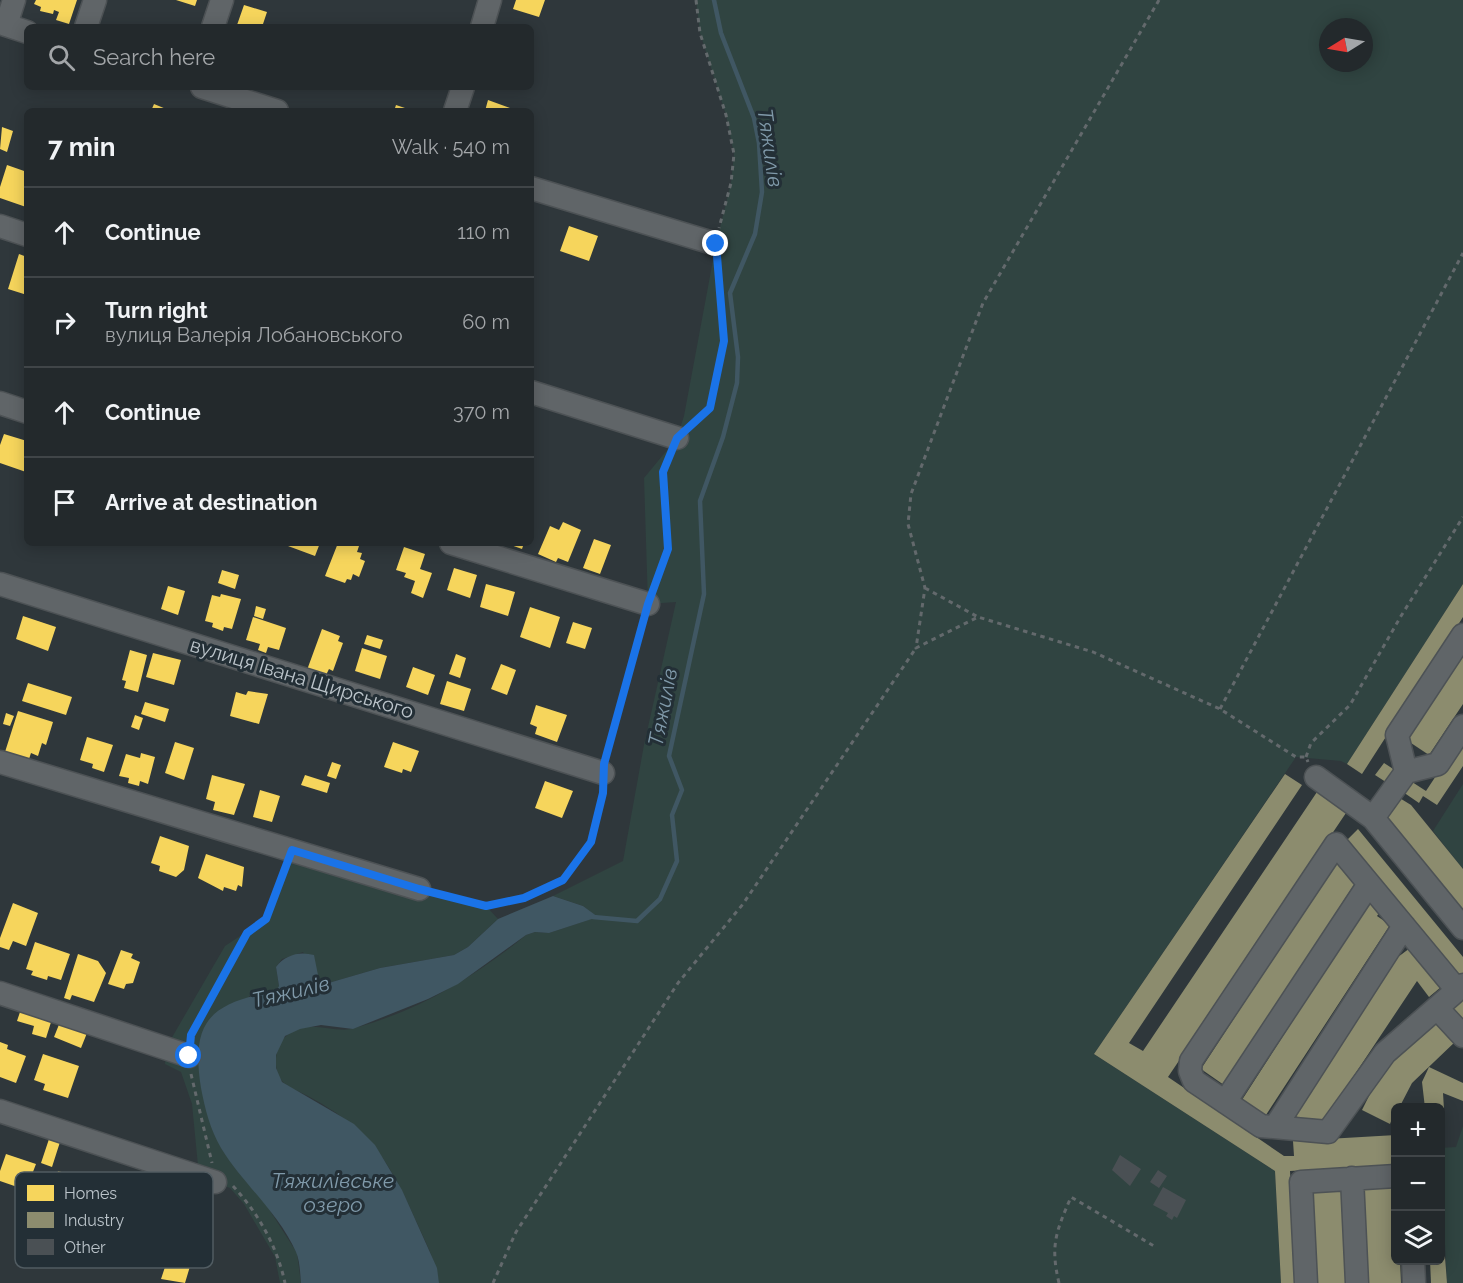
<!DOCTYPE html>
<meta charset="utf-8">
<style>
:root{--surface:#23292c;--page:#2b3134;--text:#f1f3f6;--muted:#a3a6a9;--line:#404548}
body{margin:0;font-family:Raleway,sans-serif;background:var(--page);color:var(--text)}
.controls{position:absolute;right:18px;bottom:18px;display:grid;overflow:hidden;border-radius:9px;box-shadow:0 3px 15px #0003}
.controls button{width:54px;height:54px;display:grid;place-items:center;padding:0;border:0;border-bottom:2px solid var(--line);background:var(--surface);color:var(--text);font:30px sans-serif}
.compass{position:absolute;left:1319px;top:18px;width:54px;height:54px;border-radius:50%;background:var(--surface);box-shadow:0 3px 15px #0003;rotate:259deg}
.stop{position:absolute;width:18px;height:18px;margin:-14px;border:4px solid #1a73e8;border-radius:50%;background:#fff}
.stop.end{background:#1a73e8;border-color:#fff;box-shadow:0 2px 6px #0008}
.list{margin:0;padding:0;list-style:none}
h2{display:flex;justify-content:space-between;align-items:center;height:78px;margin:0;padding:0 24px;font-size:26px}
h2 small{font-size:20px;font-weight:400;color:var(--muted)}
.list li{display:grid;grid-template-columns:39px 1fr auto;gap:18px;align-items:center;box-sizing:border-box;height:90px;padding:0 24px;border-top:2px solid var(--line)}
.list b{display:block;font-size:22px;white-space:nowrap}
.list p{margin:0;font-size:20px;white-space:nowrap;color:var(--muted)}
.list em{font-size:20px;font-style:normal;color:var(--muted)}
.icon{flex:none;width:33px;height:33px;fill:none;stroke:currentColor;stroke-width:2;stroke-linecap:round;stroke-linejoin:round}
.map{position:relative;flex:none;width:1463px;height:1283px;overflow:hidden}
.search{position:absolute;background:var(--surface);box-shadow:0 3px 15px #0003;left:24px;top:24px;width:510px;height:66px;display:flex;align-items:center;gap:15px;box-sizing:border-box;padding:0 21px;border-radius:9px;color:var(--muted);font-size:22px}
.panel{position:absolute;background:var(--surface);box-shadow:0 3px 15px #0003;left:24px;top:108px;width:510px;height:438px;border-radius:9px}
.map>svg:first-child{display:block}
</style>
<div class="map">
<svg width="1463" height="1283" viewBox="0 0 1463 1283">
<rect width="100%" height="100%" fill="#2f373b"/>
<!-- green -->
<path fill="#304441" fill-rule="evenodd" d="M 696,0 L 1463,0 L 1463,584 L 1347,764 L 1341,761 L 1296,757 L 1094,1054 L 1275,1171 L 1281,1283 L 439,1283 C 436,1262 426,1243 417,1223 C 389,1160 371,1130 308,1096 C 300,1092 290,1088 284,1083 C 272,1073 274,1047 285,1037 C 308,1016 333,1035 355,1028 C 418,1011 476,976 526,935 L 535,932 L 549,933 L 597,917 L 583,906 L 553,896 L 623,861 L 644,745 L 676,602 L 648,604 L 644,478 L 677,438 L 684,416 L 716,244 L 731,183 L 734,154 L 726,115 L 700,33 ZM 1328,27 L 1364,27 L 1364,63 L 1328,63 Z
M 1463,784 L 1463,869 L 1433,831 Z
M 292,850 L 419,889 L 486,906 L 498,919 L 468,947 L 454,955 L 380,968 L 325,984 L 319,980 L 303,952 L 282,959 L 276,967 L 279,986 L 276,991 L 249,996 L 267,1206 L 297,1253 L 301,1283 L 280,1283 L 275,1257 L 244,1204 L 230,1188 L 199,1176 L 192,1104 L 181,1072 L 165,1064 L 167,1046 L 225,946 L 266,919 Z
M 1463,1126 L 1463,1283 L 1447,1283 L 1440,1148 L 1456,1147 Z"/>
<!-- water -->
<path fill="#405763" d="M 553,896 L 583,906 L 598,917 L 549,933 L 535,932 L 526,935 L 458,984 L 428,999 L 353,1029 L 321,1025 L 300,1029 L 285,1036 L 276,1055 L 276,1068 L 282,1082 L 354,1124 L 375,1145 L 402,1190 L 437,1268 L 439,1283 L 301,1283 C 300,1273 300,1261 296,1252 C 278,1212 243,1184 221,1148 C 210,1129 205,1109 201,1088 C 190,1019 212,1003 276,991 L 279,986 L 276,967 C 285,955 299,951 314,955 L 319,980 L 325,984 L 380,968 L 454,955 L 468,947 L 498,919 Z"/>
<!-- homes -->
<path fill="#f6d55c" d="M 36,0 L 77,0 L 69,24 L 56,20 L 59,12 L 54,10 L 53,14 L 40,11 L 41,7 L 34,4 Z
M 176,0 L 197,0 L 195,6 Z
M 516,0 L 545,0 L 539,17 L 513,9 Z
M 244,5 L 267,12 L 262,27 L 237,25 Z
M 488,100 L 518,111 L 485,111 Z
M 154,104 L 171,111 L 151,111 Z
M 396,105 L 414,111 L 394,111 Z
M 2,127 L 13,131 L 7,152 L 0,149 Z
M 7,165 L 27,172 L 26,207 L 0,198 L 0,187 Z
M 569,226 L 598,236 L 589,261 L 560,251 Z
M 19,254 L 27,257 L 27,295 L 8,289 Z
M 4,434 L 27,441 L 26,472 L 0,463 L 0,445 Z
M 563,522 L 581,530 L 568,562 L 558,558 L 556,562 L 538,554 L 550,526 L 559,530 Z
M 594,539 L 611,545 L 600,574 L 583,568 Z
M 289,543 L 320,543 L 315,556 L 288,546 Z
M 338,543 L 359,546 L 357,552 L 362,553 L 360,559 L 365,561 L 359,577 L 353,574 L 351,580 L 347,579 L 345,583 L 325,576 Z
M 505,543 L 524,543 L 522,549 Z
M 404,547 L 425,554 L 420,569 L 432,573 L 423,598 L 411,593 L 415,581 L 404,577 L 406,573 L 396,570 Z
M 454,568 L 477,575 L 470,598 L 447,590 Z
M 222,570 L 239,575 L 235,589 L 218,583 Z
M 486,584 L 515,592 L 508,616 L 480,607 Z
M 168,586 L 185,591 L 178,615 L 161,609 Z
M 221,594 L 241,599 L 232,629 L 224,627 L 223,631 L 212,627 L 213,623 L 205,621 L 212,595 L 220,597 Z
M 256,606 L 266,609 L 263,619 L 254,616 Z
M 530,607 L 560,617 L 550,648 L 520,637 Z
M 23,616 L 56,627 L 48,651 L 16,639 Z
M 253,617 L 286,628 L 279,650 L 268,647 L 266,653 L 258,650 L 260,644 L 246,640 Z
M 573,622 L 592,628 L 585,649 L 566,643 Z
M 322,629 L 340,636 L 338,641 L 343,643 L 333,671 L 329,669 L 326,675 L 307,670 Z
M 367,635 L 383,640 L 380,649 L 364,644 Z
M 362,648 L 387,656 L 380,679 L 355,671 Z
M 130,650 L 147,655 L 138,692 L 124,688 L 126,681 L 122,680 Z
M 153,653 L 181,660 L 174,685 L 146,677 Z
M 456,654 L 466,658 L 460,678 L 449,674 Z
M 501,664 L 516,670 L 507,695 L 491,689 Z
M 413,667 L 435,675 L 428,695 L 406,687 Z
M 447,681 L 471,689 L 464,711 L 440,704 Z
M 28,683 L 72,697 L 66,715 L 22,701 Z
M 248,691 L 268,694 L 259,724 L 230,716 L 236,692 L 246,695 Z
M 145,702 L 169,709 L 165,722 L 141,714 Z
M 536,705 L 567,715 L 557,742 L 535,734 L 537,727 L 530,724 Z
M 18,711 L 53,722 L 46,745 L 42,743 L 38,756 L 31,753 L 29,759 L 5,752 Z
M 6,713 L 14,716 L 10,726 L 3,724 Z
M 135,715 L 143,718 L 139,730 L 131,727 Z
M 87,737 L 113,745 L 104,772 L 92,768 L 93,764 L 80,760 Z
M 175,742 L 194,748 L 184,780 L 165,773 Z
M 393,742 L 419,751 L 411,772 L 403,769 L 402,773 L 384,767 Z
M 141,753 L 155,757 L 148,784 L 140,781 L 139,786 L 128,783 L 129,778 L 119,776 L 126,754 L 140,758 Z
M 332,762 L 341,765 L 336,779 L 327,776 Z
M 212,775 L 245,784 L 234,815 L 213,810 L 215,802 L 206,799 Z
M 305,775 L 330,783 L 327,793 L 301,785 Z
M 545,781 L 573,791 L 562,818 L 535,808 Z
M 260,790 L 280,796 L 272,822 L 253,817 Z
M 160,836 L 189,846 L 184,870 L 176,877 L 159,871 L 160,866 L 151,863 Z
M 206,854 L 244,867 L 242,887 L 238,885 L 236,891 L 224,887 L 223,891 L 198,878 Z
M 13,903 L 38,913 L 26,946 L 13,941 L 9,950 L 0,947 L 0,938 Z
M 35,942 L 70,954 L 61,980 L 48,976 L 47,980 L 31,975 L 33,971 L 26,969 Z
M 121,950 L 133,954 L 131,958 L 140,962 L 133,983 L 126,984 L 124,989 L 108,984 Z
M 78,954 L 98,961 L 106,973 L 94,1002 L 72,995 L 70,1000 L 64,998 Z
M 21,1009 L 52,1019 L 46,1038 L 32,1034 L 34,1026 L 17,1021 Z
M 60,1022 L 87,1033 L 81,1048 L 54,1037 Z
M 0,1042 L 8,1045 L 7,1049 L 26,1056 L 16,1083 L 0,1077 Z
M 43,1054 L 79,1066 L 68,1098 L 43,1090 L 45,1084 L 34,1080 Z
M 49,1139 L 60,1142 L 52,1167 L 41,1163 Z
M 6,1154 L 36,1164 L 26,1190 L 0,1181 L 0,1171 Z
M 58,1171 L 85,1179 L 78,1205 L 51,1197 Z
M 169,1255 L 191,1263 L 185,1283 L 161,1279 Z"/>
<!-- industry -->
<path fill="#8c8c6e" d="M 1463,584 L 1463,617 L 1362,774 L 1347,764 Z
M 1463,650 L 1463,704 L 1429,755 L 1405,739 Z
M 1463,735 L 1463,766 L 1437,805 L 1423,796 L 1419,803 L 1403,792 L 1409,780 L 1426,791 Z
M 1384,763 L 1401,774 L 1392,786 L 1375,775 Z
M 1285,774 L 1302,785 L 1129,1043 L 1143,1051 L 1319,789 L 1348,810 L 1168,1077 L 1284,1156 L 1294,1156 L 1293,1141 L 1396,1135 L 1396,1165 L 1290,1171 L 1296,1283 L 1281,1283 L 1275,1171 L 1094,1054 Z
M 1398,797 L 1411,805 L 1463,869 L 1463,913 L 1384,813 Z
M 1358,829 L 1463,957 L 1463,973 L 1458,976 L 1346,841 Z
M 1336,862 L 1359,877 L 1224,1085 L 1201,1069 Z
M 1371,899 L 1383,907 L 1377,916 L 1390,925 L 1264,1118 L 1240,1103 Z
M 1410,948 L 1441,987 L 1429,997 L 1417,981 L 1321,1125 L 1295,1116 L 1398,957 Z
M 1463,997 L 1463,1023 L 1450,1009 Z
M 1437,1019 L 1457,1040 L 1412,1083 L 1399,1108 L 1396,1108 L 1390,1124 L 1362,1110 L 1386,1062 Z
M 1429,1067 L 1463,1083 L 1463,1101 L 1443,1093 L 1445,1126 L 1440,1127 L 1440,1108 L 1425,1108 L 1422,1082 Z
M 1396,1184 L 1396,1260 L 1400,1260 L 1401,1283 L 1368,1283 L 1363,1186 Z
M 1342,1187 L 1347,1283 L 1317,1283 L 1312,1189 Z
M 1440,1191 L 1447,1283 L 1431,1283 L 1430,1260 L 1440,1260 Z"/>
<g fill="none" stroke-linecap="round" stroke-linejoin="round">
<!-- stream -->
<path stroke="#405763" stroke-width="4.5" d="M 593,917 L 637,921 L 660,899 L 677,861 L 672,815 L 682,790 L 669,756 L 704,594 L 700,501 L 723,437 L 737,383 L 738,357 L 730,293 L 755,234 L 762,192 L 759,143 L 754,118 L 721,33 L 714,0"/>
</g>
<!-- building -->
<path fill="#4a5054" d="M 1120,1155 L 1141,1169 L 1130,1186 L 1112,1170 Z
M 1158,1170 L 1167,1176 L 1159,1188 L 1150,1182 Z
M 1163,1187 L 1186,1200 L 1177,1218 L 1174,1216 L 1172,1220 L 1166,1216 L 1168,1213 L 1153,1205 Z"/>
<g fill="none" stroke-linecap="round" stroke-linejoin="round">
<!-- minor casing -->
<g stroke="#4d5255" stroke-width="25">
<path id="minor" d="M 0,23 L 27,32
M 6,25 L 14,0
M 86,27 L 95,0
M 213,27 L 222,0
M 482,27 L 490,0
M 202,87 L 277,111
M 455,111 L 463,87
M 531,188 L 716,244
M 0,226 L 27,235
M 531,392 L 677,438
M 0,403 L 27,412
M 451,543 L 648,604
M 0,584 L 603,773
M 0,762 L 419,889
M 1406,772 L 1397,735 L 1463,635
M 1316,777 L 1373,818 L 1463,928
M 1373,818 L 1406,772 L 1438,764 L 1463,726
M 1457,990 L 1336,844 L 1191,1061 L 1190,1071 L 1194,1081 L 1261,1126 L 1328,1132 L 1385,1053 L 1463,985
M 0,993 L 189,1056
M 1437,1008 L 1463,1036
M 1225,1102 L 1369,884
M 0,1111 L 215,1182
M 1275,1127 L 1404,926
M 1352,1178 L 1357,1283
M 1413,1260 L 1414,1283
M 1306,1283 L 1301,1182 L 1396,1176"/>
</g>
<!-- path -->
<path stroke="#63696c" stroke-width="3" stroke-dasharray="4.5 4.5" stroke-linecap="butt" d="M 696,0 L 700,33 L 726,115 L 734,154 L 731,183 L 719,228
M 1159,0 L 983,303 L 911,494 L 908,524 L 925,588 L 916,648 L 978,617 L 1093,652 L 1220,709 L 1296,757 L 1306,757 L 1308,762
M 689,427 L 709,408 L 724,341 L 717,261
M 654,587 L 668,549 L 663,472 L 670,454
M 925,588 L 978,617
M 1220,709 L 1463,253
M 606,754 L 643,622
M 1306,757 L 1311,743 L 1350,705 L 1401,616 L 1463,517
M 436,893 L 486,906 L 524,898 L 563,880 L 591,842 L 603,791
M 191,1037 L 247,933 L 266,919 L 285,868
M 191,1074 L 212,1163
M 233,1186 C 258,1213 277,1246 285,1283
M 493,1283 L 516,1232 L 678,983 L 743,904 L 916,648
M 1059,1283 C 1050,1245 1056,1232 1071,1197 L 1154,1246"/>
<!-- minor -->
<use href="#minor" stroke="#606568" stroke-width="22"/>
</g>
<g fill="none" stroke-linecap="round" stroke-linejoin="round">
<!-- route -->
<path stroke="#1a73e8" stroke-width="8" d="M 189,1056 L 191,1035 L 247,933 L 266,919 L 292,850 L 419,889 L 486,906 L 524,898 L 563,880 L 591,842 L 603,793 L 604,764 L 648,604 L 668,549 L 663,472 L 677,438 L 710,408 L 724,341 L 716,244"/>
</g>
<g text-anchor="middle" stroke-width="6" stroke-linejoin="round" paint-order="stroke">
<!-- street labels -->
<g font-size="20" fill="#bbc4ca" stroke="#232f36">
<text transform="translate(302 678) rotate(17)" y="7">вулиця Івана Щирського</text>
</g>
<!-- water labels -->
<g font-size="21" font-style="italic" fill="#809aaa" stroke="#232f36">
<text transform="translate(770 148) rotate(82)" y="7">Тяжилів</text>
<text transform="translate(663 707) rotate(-79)" y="7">Тяжилів</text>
<text transform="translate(291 992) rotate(-13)" y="7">Тяжилів</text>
<text x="333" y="1188">Тяжилівське<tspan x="333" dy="24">озеро</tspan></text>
</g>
</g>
<!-- legend -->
<rect x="15" y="1172" width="198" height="96" rx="9" fill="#232f36" stroke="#515c62" stroke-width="1.5"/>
<rect x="27" y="1185" width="27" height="16" fill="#f6d55c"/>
<rect x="27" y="1212" width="27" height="16" fill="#8c8c6e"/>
<rect x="27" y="1239" width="27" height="16" fill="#4a5054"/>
<g font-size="16" fill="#bbc4ca">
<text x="64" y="1199">Homes</text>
<text x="64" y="1226">Industry</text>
<text x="64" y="1253">Other</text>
</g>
</svg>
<div class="controls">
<button>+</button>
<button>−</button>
<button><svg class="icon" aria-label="layers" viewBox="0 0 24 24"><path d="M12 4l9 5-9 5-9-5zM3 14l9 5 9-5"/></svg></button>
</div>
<svg class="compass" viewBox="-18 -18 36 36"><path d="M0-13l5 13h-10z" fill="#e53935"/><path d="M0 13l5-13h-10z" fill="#a3a6a9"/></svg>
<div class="stop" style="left:189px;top:1056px"></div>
<div class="stop end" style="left:716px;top:244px"></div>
<div class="search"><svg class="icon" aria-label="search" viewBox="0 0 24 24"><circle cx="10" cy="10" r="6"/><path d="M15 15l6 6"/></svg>Search here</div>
<section class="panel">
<h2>7 min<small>Walk · 540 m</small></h2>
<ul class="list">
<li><svg class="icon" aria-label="ahead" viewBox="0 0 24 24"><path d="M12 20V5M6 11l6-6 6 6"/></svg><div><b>Continue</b></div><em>110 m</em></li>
<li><svg class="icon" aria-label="right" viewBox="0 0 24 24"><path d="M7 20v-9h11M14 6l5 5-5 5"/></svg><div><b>Turn right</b><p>вулиця Валерія Лобановського</p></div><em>60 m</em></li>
<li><svg class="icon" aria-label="ahead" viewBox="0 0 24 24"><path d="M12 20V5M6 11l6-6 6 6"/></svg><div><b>Continue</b></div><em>370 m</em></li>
<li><svg class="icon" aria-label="arrive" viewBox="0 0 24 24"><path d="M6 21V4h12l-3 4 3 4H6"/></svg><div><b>Arrive at destination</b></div></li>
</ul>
</section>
</div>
